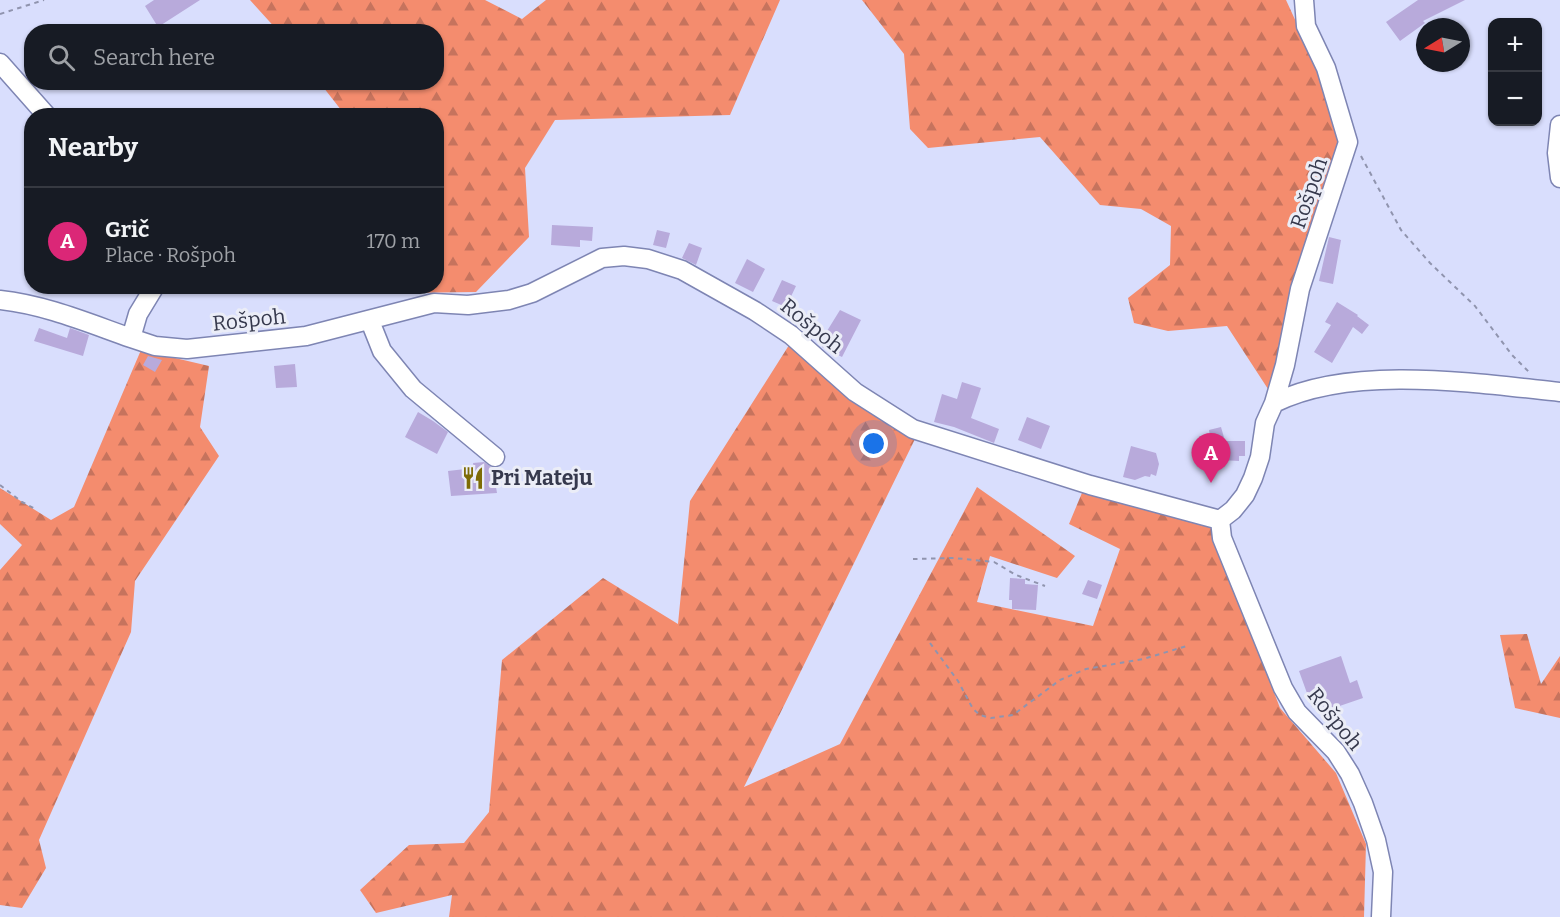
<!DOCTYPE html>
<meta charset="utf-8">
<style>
:root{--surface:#171b24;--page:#242831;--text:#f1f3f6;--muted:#9ea1a6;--line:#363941;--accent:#db2777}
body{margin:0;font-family:Bitter,serif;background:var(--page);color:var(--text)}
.controls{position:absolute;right:18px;top:18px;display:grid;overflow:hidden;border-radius:12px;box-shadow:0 2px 4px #0004}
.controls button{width:54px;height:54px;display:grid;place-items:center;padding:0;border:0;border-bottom:2px solid var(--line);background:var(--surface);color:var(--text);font:30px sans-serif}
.compass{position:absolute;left:1416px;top:18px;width:54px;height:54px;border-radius:50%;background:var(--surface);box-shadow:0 2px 4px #0004;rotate:260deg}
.you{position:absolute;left:874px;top:444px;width:21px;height:21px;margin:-15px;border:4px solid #fff;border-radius:50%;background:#1a73e8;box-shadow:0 0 0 9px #1a73e833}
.badge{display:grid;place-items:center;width:39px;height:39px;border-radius:50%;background:var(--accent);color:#fff;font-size:20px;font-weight:700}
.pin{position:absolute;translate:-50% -50px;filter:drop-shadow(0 2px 3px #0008)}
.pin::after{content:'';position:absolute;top:32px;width:21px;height:18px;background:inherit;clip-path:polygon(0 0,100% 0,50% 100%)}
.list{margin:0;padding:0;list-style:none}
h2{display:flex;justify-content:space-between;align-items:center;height:78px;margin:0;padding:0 24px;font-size:26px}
h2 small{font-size:20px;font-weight:400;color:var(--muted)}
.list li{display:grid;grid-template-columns:39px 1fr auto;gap:18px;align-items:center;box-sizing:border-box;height:108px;padding:0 24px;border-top:2px solid var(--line)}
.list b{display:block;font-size:22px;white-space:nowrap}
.list p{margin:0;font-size:20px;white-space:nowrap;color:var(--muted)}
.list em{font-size:20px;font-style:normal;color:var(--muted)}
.icon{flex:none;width:33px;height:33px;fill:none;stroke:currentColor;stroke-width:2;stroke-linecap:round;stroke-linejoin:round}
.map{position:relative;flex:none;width:1560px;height:917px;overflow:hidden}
.search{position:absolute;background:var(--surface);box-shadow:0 2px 4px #0004;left:24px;top:24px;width:420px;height:66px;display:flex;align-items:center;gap:15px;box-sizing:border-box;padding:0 21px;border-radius:24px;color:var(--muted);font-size:22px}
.panel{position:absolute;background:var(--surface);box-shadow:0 2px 4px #0004;left:24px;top:108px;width:420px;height:186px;border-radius:24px}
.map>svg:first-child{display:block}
</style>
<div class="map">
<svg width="1560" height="917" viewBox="0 0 1560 917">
<defs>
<pattern id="forest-firs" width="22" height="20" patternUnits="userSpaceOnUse" patternTransform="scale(1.5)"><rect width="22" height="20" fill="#f48c6e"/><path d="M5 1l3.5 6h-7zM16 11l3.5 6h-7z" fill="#c6735d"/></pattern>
</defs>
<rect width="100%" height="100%" fill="#d9defd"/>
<!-- forest -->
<path fill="url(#forest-firs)" d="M 250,0 L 485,0 L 522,19 L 546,0 L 780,0 L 730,115 L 555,120 L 525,168 L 529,237 L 476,292 L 403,293 L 400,287 L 436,286 L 436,116 L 345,115 L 320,83 L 436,82 L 436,32 L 278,31 Z
M 862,0 L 1286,0 L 1303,37 L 1323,70 L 1338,122 L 1339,162 L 1280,368 L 1268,389 L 1227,326 L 1168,331 L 1134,323 L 1128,298 L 1170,265 L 1171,226 L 1141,209 L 1100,205 L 1040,137 L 928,148 L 910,129 L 904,54 Z
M 791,342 L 851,395 L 915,439 L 744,787 L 840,744 L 977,487 L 1075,556 L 1057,578 L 990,556 L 977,602 L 1093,626 L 1120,549 L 1069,524 L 1084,488 L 1210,526 L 1280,708 L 1336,773 L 1366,844 L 1364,917 L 449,917 L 452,895 L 376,913 L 360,890 L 409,845 L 464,843 L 489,812 L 502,660 L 603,578 L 678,624 L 690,501 Z
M 141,350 L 209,366 L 200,427 L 219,456 L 135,581 L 131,632 L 39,840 L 46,868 L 22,908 L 0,905 L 0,570 L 22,545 L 0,524 L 0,488 L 51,520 L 74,507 Z
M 1527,634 L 1541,684 L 1560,656 L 1560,718 L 1515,708 L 1500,635 Z"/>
<!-- building -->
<path fill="#b8aadb" d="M 154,0 L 200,0 L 158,27 L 145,6 Z
M 1418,0 L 1465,0 L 1423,21 L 1425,23 L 1400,41 L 1386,22 Z
M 552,225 L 593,227 L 592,241 L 580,240 L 580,247 L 551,245 Z
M 657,230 L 670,233 L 666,248 L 653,245 Z
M 1329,237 L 1341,240 L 1333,284 L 1319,281 Z
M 689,243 L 702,248 L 696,265 L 682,258 Z
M 747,259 L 765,269 L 753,292 L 735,283 Z
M 782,280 L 796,286 L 786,307 L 772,301 Z
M 1337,302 L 1358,315 L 1357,316 L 1369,325 L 1362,334 L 1353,327 L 1332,363 L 1314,352 L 1331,325 L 1325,322 Z
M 840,310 L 861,320 L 842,357 L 822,347 L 829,332 L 827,331 Z
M 39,328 L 67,338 L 70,328 L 89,335 L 83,356 L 34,341 Z
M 148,356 L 162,360 L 155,372 L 143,365 Z
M 295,364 L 297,387 L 276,388 L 274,366 Z
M 962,382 L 981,388 L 971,418 L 999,429 L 994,443 L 954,427 L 934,422 L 942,394 L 957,399 Z
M 418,412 L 433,421 L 448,432 L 437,454 L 405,437 Z
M 1027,417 L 1050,426 L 1041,449 L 1018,440 Z
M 1221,427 L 1225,441 L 1245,441 L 1245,456 L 1239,456 L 1239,461 L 1221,460 L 1221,456 L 1213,456 L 1209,430 Z
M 1131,446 L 1156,453 L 1159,464 L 1156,476 L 1151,474 L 1150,477 L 1145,476 L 1135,480 L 1123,477 Z
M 484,462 L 493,468 L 498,468 L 500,486 L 496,487 L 497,493 L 451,496 L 448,471 L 474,468 L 473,463 Z
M 1010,578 L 1025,579 L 1025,584 L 1038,585 L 1036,610 L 1012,609 L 1012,600 L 1009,600 Z
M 1088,580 L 1102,585 L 1097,599 L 1082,594 Z
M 1341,656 L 1350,683 L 1357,680 L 1363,698 L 1325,711 L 1322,703 L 1312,707 L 1299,671 Z"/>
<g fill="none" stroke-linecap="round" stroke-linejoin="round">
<!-- minor casing -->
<g stroke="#7e85b3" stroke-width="21">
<path id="minor" d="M 0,63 L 47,116
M 1560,125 L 1557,153 L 1560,178
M 155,286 L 138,314 L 131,338 L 155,346 L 187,349 L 306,336 L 434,303 L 468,305 L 509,300 L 532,293 L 602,258 L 624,256 L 648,259 L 682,270 L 755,311 L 791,335 L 855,392 L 913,429 L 1090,485 L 1220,520
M 0,300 C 46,305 88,323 131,338
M 370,321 L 382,351 L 413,389 L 495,457
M 1274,403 C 1352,364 1475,383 1560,392
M 1220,520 L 1233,510 L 1245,495 L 1253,478 L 1260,457 L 1265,423 L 1274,403 L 1285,365 L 1300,289 L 1348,142 L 1326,68 L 1306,26 L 1304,0
M 1220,520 L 1222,538 L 1283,688 L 1297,712 L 1336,752 L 1350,774 L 1363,803 L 1376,840 L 1383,872 L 1381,917"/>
</g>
<!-- path -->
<path stroke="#9094ae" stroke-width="2" stroke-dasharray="4.5 4.5" stroke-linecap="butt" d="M 0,14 L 44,0
M 1361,156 L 1401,230 L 1430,263 L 1475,306 L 1512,355 L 1529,372
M 0,485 L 22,502 L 37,510
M 913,559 L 954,558 L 994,562 L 1016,575 L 1045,586
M 930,643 L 958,681 L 973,709 L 980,715 L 991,718 L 1013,715 L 1060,680 L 1086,669 L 1143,659 L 1187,646"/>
<!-- minor -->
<use href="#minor" stroke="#fff" stroke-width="18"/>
</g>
<!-- icons -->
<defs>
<g id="restaurant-bare" transform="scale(1.8)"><path d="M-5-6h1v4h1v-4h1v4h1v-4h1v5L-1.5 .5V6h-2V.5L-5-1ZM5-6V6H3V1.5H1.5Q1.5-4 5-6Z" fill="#7e6b05" stroke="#ebedf7" stroke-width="2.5" paint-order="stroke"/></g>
</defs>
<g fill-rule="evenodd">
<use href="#restaurant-bare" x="473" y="478"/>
</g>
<g text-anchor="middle" stroke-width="6" stroke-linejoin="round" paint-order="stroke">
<!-- street labels -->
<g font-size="21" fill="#36394d" stroke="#ebedf7">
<text transform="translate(1309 193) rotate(-71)" y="7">Rošpoh</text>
<text transform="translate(249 320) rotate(-6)" y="7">Rošpoh</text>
<text transform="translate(812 326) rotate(39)" y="7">Rošpoh</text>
<text transform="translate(1335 719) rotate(51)" y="7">Rošpoh</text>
</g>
<!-- poi labels -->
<g font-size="21" font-weight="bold" fill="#36394d" stroke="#ebedf7" text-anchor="start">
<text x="491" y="485">Pri Mateju</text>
</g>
</g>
</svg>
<div class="controls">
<button>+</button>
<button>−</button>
</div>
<svg class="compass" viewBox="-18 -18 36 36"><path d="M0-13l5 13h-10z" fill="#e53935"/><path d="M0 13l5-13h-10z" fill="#9ea1a6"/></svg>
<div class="you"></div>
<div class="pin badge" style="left:1211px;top:483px">A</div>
<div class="search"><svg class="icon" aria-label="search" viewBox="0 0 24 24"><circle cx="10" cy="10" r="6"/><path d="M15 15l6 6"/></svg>Search here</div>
<section class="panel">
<h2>Nearby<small></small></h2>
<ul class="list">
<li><span class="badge">A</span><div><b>Grič</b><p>Place · Rošpoh</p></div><em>170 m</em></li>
</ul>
</section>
</div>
